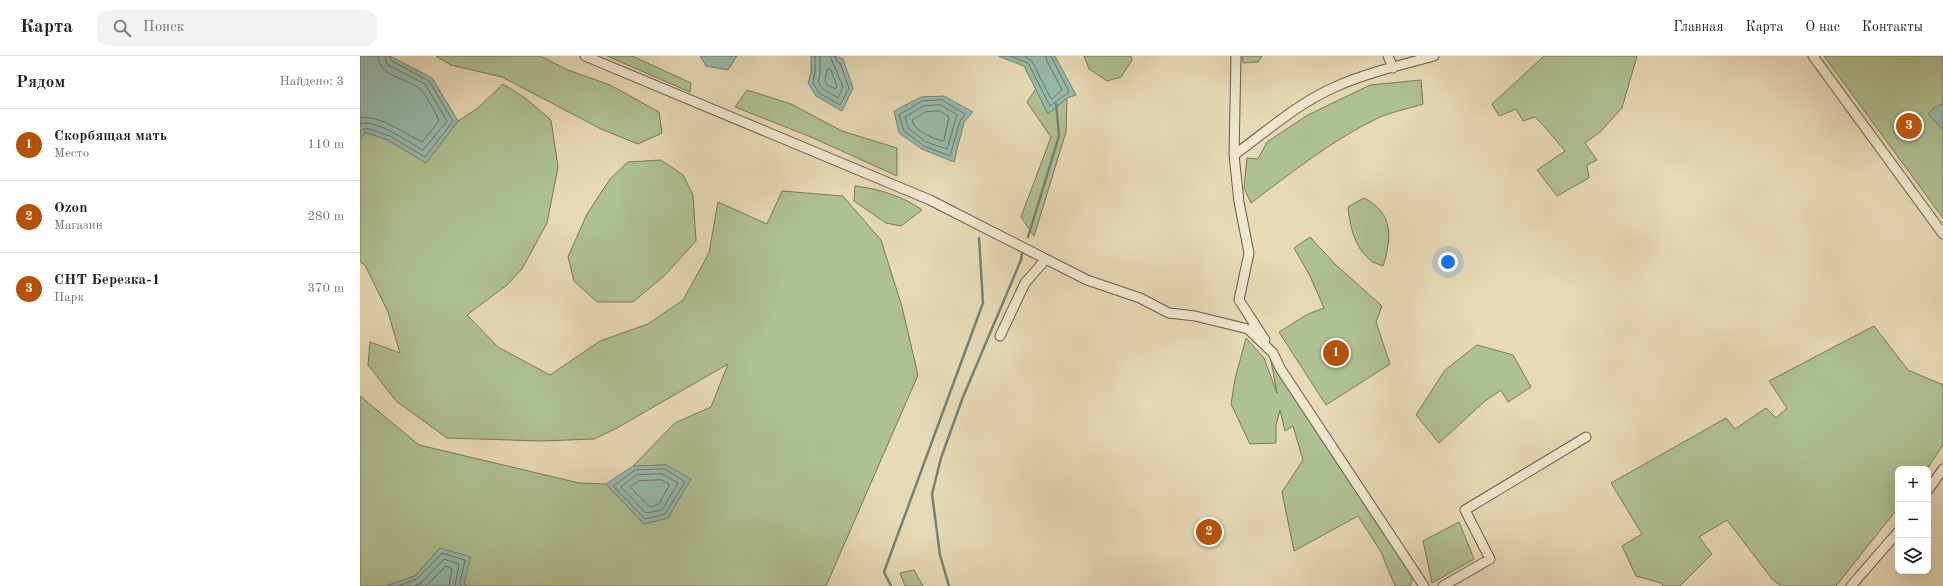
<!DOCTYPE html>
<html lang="ru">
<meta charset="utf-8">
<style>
:root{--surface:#fff;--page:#f2f2f2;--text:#222;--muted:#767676;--line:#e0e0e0;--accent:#b45309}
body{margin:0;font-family:"Old Standard TT",serif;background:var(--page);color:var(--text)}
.controls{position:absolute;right:12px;bottom:12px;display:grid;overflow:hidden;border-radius:8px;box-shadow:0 4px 16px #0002}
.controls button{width:36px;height:36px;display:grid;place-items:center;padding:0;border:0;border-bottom:1px solid var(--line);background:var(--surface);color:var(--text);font:20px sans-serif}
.you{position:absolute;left:1088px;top:206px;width:14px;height:14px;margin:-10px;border:3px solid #fff;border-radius:50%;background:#1a73e8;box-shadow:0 0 0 6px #1a73e833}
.badge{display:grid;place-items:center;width:26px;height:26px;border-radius:50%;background:var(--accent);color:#fff;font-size:13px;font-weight:700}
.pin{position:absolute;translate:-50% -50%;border:2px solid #fff;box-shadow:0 1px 4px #0006}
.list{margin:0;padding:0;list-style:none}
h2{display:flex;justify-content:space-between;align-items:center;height:52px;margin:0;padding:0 16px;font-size:17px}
h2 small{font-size:13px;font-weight:400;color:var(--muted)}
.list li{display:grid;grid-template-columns:26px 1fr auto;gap:12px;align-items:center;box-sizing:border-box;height:72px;padding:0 16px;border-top:1px solid var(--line)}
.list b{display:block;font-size:15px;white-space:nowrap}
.list p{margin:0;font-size:13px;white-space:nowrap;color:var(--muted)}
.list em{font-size:13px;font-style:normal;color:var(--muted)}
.icon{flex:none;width:22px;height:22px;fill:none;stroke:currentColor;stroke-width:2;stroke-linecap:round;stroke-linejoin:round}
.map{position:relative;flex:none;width:1583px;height:530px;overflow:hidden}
header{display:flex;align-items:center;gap:24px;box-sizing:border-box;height:56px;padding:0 20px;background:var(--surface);border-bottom:1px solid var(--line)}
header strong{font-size:19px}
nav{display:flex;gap:22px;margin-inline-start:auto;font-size:14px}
.search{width:280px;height:36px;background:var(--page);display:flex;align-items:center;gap:10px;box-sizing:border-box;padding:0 14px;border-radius:12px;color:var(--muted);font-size:15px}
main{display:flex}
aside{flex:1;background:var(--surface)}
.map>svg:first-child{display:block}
</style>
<header>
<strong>Карта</strong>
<div class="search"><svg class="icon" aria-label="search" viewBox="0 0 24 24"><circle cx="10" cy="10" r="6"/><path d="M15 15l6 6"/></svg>Поиск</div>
<nav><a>Главная</a><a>Карта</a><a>О нас</a><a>Контакты</a></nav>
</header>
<main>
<aside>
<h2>Рядом<small>Найдено: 3</small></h2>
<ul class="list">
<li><span class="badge">1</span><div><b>Скорбящая мать</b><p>Место</p></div><em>110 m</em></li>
<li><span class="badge">2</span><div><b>Ozon</b><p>Магазин</p></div><em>280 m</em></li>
<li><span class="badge">3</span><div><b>СНТ Березка-1</b><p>Парк</p></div><em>370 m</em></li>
</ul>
</aside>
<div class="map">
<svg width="1583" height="530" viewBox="0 0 1583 530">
<rect width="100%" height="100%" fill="#e8dab6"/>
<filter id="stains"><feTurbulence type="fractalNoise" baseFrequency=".005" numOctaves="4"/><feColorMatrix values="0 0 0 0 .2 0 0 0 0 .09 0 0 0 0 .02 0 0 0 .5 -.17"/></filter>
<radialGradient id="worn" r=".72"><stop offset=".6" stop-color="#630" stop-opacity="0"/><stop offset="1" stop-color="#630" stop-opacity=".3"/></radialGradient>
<!-- green -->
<path fill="#afc193" stroke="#78785c" d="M 76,0 L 180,0 L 208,14 L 250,29 L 299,56 L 302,77 L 278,88 L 241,73 L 142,21 L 91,9 Z
M 247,0 L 272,0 L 331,27 L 330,36 Z
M 724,0 L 771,0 L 772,4 L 761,21 L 747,25 L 729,13 Z
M 882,0 L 902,0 L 898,6 L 883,7 Z
M 1184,0 L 1277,0 L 1262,52 L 1240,76 L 1225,87 L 1237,104 L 1227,109 L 1229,122 L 1197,140 L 1177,114 L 1205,95 L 1184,70 L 1175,61 L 1163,65 L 1156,53 L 1139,60 L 1132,48 Z
M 1464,0 L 1583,0 L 1583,162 Z
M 1061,24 L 1063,48 C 1048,53 1030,56 1016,63 C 971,85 931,117 891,147 L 884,132 L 887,102 L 898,103 L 907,86 L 948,59 L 1010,29 Z
M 143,28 L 165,42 L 191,64 L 198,111 L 187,167 L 162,213 L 147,229 L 107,259 L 138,291 L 190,319 L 240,285 L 288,268 L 323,244 L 349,197 L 358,146 L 407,168 L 422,135 L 483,140 L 521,184 L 542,251 L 558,319 L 466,530 L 106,530 L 80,492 L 55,520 L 26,530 L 0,530 L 0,340 L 59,389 L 219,427 L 246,428 L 284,468 L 306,409 L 273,410 L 315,367 L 351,351 L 368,308 L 257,372 L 234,383 L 182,385 L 87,382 L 36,345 L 8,309 L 10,286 L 40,297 L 28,256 L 5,209 L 0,206 L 0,84 L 4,76 L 28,84 L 66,107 L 98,65 L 118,52 Z
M 676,33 L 688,58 L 707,42 L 706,76 L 674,180 L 661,161 L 691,81 L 667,46 Z
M 387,34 L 431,48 L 482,75 L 537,92 L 537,120 L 451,81 L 375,51 Z
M 301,104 L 323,119 L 333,139 L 336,185 L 304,220 L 273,246 L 237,246 L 214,225 L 208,201 L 227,158 L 250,123 L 268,106 Z
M 495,130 C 519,133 543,140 562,154 L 541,170 L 526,167 L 494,145 Z
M 1004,142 C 1034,157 1032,182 1023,210 C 1019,208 1012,207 1009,203 C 994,190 990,170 988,151 Z
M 950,181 L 976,209 L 1022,250 L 1016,266 L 1030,308 L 966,349 L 919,276 L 948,258 L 964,252 L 950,220 L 934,192 Z
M 1514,270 L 1548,314 L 1583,329 L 1583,389 L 1567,413 L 1538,413 L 1538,452 L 1476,530 L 1421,530 L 1412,523 L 1367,464 L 1339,481 L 1352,498 L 1320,530 L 1303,530 L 1301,527 L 1276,520 L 1262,490 L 1282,478 L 1251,427 L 1366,362 L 1375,373 L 1406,352 L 1416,362 L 1427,352 L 1409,325 Z
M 886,282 L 904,302 L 917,337 L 910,300 L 1053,522 L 1050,530 L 1035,530 L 1021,496 L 998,460 L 934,495 L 922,436 L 943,404 L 933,370 L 925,375 L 920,354 L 916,369 L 916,387 L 890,388 L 871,348 L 875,323 Z
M 1117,289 L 1153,299 L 1171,331 L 1148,346 L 1141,334 L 1125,345 L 1079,387 L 1056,359 L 1085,314 Z
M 1099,466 L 1114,503 L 1072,527 L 1063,485 Z
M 554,514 L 563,530 L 545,530 L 540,517 Z"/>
<!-- water -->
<path fill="#97bbad" stroke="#748377" d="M 0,0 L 30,0 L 72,22 L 98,65 L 66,107 L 28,84 L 5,76 L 0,84 Z
M 340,0 L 377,0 L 368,14 L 346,10 Z
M 451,0 L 475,0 L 483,3 L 493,32 L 482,55 L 456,40 L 448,27 L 451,16 Z
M 638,0 L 695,0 L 716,39 L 707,42 L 688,58 L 664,10 Z
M 584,40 L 613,56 L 604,66 L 594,106 L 562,93 L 539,77 L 534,55 L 561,41 Z
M 1583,48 L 1583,74 L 1568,58 L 1575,51 Z
M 306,409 L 331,423 L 308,462 L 284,468 L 246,428 L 273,410 Z
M 80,492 L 111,501 L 104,527 L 106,530 L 26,530 L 55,520 Z"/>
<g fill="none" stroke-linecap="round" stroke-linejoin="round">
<!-- shore -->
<path stroke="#6c746a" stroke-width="1" d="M 455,0 L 455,16 L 453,27 L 459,37 L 480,49 L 489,32 L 480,7 L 476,4 L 475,0
M 460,0 L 460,17 L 458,26 L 463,33 L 478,42 L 483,31 L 470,0
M 650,0 L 668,7 L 690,50 L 709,36 L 691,0
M 664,0 L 672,5 L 690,41 L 692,43 L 702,34 L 687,5 L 686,0
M 468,13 L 471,14 L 477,31 L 476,33 L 467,29 L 465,25 Z
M 582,44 L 605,58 L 600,65 L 590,100 L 564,90 L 544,75 L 539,59 L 562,45 Z
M 581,49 L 597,59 L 587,93 L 566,86 L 548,72 L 545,61 L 563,50 Z
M 580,55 L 589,61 L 584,84 L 582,85 C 573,82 554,75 552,64 L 565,56 Z
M 0,62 C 19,58 45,78 62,86 L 79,65 C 77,58 65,37 60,33 C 47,22 19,21 18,0
M 0,68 C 16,62 49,87 63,94 L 87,65 L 65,28 L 28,9 L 24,0
M 0,75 L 6,72 L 30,80 L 65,101 L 93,65 L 69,25 L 32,5 L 29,0
M 305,413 L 325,426 L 305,458 L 285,463 L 253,430 L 275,414 Z
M 303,418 L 318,427 L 302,454 L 286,457 L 261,431 L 276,419 Z
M 302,424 L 309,428 L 309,430 L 299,448 L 290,451 L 270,431 L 278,425 Z
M 38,530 L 57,523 L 82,497 L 105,504 L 100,526 L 101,530
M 54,530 L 61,527 L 84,503 L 99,508 L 95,530
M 66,530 L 86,510 L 92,513 L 89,530"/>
<!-- stream -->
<path stroke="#748377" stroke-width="2.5" d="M 668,181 L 699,80 L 696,48
M 531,530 L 524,516 L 623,247 L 619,182
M 589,530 L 580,499 L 572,438 L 581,402 L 603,341 L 661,204 L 662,197"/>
<!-- street casing -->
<g stroke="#6a594a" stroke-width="11">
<path id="street" d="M 225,0 L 570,144 L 727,224 L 780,242 L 809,257 L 835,260 L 888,273 L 913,297 L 920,312 L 1064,530
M 876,0 L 874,99 L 879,146 L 889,197 L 879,244 L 905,284
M 1028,0 L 1033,12
M 1453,0 L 1583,178
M 874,99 C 906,76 938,47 975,31 C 1006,17 1041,9 1074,0
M 640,280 L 665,227 L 686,203
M 1568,434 L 1583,413
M 1083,530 L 1130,503 L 1105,454 L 1226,381
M 1491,530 L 1538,476"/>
</g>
<!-- street -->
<use href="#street" stroke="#f0e7d0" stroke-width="9"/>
</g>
<rect width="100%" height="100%" filter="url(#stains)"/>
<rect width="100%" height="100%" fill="url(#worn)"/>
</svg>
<div class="controls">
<button>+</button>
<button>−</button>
<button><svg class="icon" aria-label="layers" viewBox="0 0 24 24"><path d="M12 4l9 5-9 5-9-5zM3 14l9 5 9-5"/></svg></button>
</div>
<div class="you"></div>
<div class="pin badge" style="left:976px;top:297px">1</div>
<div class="pin badge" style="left:849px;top:476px">2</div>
<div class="pin badge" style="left:1549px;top:70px">3</div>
</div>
</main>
